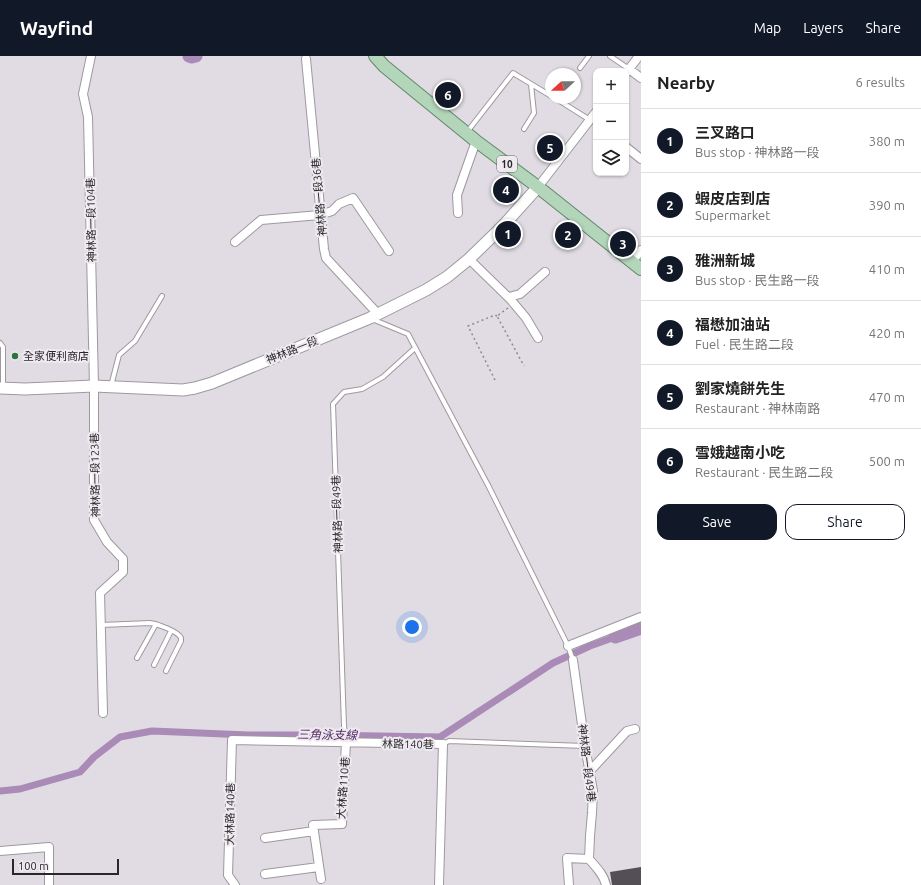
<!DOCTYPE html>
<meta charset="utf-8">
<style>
:root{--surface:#fff;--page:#f6f6f6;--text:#222;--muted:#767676;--line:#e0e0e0;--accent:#111827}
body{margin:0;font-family:Ubuntu,"Noto Sans TC",sans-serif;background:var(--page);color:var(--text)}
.controls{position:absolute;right:12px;top:12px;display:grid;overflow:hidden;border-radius:8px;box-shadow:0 1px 3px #0004}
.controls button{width:36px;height:36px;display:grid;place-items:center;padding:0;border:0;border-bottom:1px solid var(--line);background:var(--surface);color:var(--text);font:20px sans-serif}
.compass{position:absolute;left:545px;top:12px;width:36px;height:36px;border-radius:50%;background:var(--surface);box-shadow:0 1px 3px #0004;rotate:249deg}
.scale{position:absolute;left:12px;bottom:10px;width:107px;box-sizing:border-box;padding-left:4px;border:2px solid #29272a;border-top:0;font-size:11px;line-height:14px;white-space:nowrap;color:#29272a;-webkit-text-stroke:3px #eeeaf0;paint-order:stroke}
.you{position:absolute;left:412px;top:571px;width:14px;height:14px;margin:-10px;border:3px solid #fff;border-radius:50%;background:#1a73e8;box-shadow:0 0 0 6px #1a73e833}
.badge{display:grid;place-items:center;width:26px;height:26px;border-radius:50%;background:var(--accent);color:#fff;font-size:13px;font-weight:700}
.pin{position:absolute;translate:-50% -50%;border:2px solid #fff;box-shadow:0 1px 4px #0006}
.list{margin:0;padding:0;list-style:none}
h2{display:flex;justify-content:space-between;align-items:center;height:52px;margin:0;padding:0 16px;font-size:17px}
h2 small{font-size:13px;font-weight:400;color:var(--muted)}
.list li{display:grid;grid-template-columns:26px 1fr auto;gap:12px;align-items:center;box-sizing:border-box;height:64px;padding:0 16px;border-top:1px solid var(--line)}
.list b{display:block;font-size:15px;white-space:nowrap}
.list p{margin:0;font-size:13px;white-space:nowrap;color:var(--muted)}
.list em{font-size:13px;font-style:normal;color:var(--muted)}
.actions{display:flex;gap:8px;padding:12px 16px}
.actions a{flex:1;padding:9px 0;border:1px solid var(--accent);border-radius:12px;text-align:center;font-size:14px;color:var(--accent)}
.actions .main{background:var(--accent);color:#fff}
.icon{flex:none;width:22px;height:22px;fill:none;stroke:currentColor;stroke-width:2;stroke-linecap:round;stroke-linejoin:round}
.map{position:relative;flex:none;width:641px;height:829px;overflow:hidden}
header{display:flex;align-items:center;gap:24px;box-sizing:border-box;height:56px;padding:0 20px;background:var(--accent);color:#fff}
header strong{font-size:19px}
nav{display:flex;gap:22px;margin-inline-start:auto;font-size:14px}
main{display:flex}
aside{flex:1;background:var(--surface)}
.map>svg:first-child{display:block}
</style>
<header>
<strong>Wayfind</strong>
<nav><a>Map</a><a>Layers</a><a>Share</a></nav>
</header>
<main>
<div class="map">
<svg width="641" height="829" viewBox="0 0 641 829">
<rect width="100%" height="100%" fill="#e1dce3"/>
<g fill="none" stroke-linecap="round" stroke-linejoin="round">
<!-- canal -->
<path stroke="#aa8ab7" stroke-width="7" d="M 0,735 L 20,733 L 80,716 L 94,701 L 120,681 L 152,675 L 248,679 L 318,679 L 440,681 L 553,607 L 590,590 L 615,581"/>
<!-- river -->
<path stroke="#aa8ab7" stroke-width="13" d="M 189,0 L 192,1 L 196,0
M 615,581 L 641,572"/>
</g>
<!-- building -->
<path fill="#534f54" d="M 641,811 L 641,829 L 612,829 L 610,816 Z"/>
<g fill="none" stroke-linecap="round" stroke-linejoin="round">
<!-- lane casing -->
<g stroke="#9d999f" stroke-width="6">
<path id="lane" d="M 610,0 L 629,13
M 580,12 L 589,0
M 555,42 L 590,64
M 524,73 L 534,57 L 531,28
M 467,76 L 513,17 L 551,40
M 372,263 L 408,278 L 463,382 L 489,431 L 568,590 L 573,604
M 0,287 L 3,291 L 3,330
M 111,330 L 119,299 L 135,285 L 162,240
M 101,569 L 150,567 C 157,568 178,575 181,582 C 181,583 181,584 181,585 L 166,615
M 137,602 L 156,568
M 154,609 L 171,575
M 346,686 L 344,670 L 333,348 L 344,336 L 362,333 L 383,321 L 415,292
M 443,688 L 449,685 L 585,690"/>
</g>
<!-- street casing -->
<g stroke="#9d999f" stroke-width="10">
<path id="street" d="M 91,0 L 83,38 L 88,61 L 94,330 L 94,464 L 107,486 L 123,503 L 123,516 L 100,537 L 103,657
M 306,3 L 324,193 L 326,202 L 378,258
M 629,13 L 641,22
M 626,17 L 639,0
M 626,91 L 641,103
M 538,131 L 596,56
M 458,157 L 457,139 L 476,85
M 235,186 L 261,164 L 320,159 L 332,155 L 339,148 L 353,142 L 389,195
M 469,203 L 511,244 L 526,262 L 538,282
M 632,206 L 641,194
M 509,241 L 520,238 L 545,216
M 568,590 L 641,561
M 573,604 L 585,690 L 593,735 L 592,757 L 590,780 L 589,803 C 596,811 604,819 606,829
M 589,716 L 627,675 L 635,673
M 265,782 L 314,775
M 0,795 L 49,791 L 49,829
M 265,818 L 319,811
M 321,823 L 313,769 L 342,768 L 346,686
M 235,829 L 228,819 L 232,684 L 443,688 L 439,829
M 569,829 L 567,802 L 589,803"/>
</g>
<!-- secondary casing -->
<g stroke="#9d999f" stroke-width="13">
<path id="secondary" d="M 0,332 L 25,333 L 94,330 L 183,334 L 195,332 L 212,327 L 370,262 L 426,234 L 447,221 L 469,203 L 502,171 L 538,131"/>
</g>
<!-- primary casing -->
<g stroke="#62876a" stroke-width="14">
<path id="primary" d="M 375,0 L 384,10 L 476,85 L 538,131 L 641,213"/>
</g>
<!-- path -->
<path stroke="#8e8a90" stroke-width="1.5" stroke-dasharray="2 3" stroke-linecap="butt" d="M 508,252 L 497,260 L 524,310
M 495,324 L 468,270 L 495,259 L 497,260"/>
<!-- lane -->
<use href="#lane" stroke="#fff" stroke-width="4"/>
<!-- street -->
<use href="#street" stroke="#fff" stroke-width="8"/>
<!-- secondary -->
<use href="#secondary" stroke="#fff" stroke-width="11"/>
<!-- primary -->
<use href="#primary" stroke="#b3d6ba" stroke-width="12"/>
</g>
<!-- markers -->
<circle fill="#2d7440" stroke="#eeeaf0" stroke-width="1.5" cx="15" cy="300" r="4"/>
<g text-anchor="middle" stroke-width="4" stroke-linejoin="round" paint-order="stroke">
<!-- shield labels -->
<rect fill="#eeeaf0" stroke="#646265" stroke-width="1" x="497" y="100" width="20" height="16" rx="3"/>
<g font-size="10" font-weight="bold" fill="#29272a">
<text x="507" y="112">10</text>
</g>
<!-- street labels -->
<g font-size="11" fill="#29272a" stroke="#eeeaf0">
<text transform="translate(319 141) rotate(-95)" y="4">神林路一段36巷</text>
<text transform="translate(91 164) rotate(-91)" y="4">神林路一段104巷</text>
<text transform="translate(292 294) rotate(-22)" y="4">神林路一段</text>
<text transform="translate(95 419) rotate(-91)" y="4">神林路一段123巷</text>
<text transform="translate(337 458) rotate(-92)" y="4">神林路一段49巷</text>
<text transform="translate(408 688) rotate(1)" y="4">林路140巷</text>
<text transform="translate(587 707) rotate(83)" y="4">神林路一段49巷</text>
<text transform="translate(343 732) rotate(-86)" y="4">大林路110巷</text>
<text transform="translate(230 758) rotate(-89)" y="4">大林路140巷</text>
</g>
<!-- poi labels -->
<g font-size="11" fill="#29272a" stroke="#eeeaf0" text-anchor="start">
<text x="23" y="304">全家便利商店</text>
</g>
<!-- water labels -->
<g font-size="12" font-style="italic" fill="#552b65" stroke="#eeeaf0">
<text transform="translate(327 679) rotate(1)" y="4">三角泳支線</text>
</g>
</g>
</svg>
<div class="controls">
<button>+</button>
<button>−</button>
<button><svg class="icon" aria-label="layers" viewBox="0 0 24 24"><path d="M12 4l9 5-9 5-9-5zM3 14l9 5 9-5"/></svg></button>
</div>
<svg class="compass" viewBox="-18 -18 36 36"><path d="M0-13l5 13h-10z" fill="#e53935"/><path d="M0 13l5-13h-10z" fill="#767676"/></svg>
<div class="scale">100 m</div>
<div class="you"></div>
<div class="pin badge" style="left:508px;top:178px">1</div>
<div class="pin badge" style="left:568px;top:179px">2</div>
<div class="pin badge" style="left:623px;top:188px">3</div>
<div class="pin badge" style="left:506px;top:134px">4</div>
<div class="pin badge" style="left:550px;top:92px">5</div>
<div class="pin badge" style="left:448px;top:39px">6</div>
</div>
<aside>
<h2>Nearby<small>6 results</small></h2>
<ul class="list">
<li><span class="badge">1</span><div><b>三叉路口</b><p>Bus stop · 神林路一段</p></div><em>380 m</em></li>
<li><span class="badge">2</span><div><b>蝦皮店到店</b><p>Supermarket</p></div><em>390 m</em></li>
<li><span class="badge">3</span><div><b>雅洲新城</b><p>Bus stop · 民生路一段</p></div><em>410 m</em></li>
<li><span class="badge">4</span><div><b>福懋加油站</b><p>Fuel · 民生路二段</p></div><em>420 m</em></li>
<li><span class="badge">5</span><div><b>劉家燒餅先生</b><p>Restaurant · 神林南路</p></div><em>470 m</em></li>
<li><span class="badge">6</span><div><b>雪娥越南小吃</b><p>Restaurant · 民生路二段</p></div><em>500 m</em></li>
</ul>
<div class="actions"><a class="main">Save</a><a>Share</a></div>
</aside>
</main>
